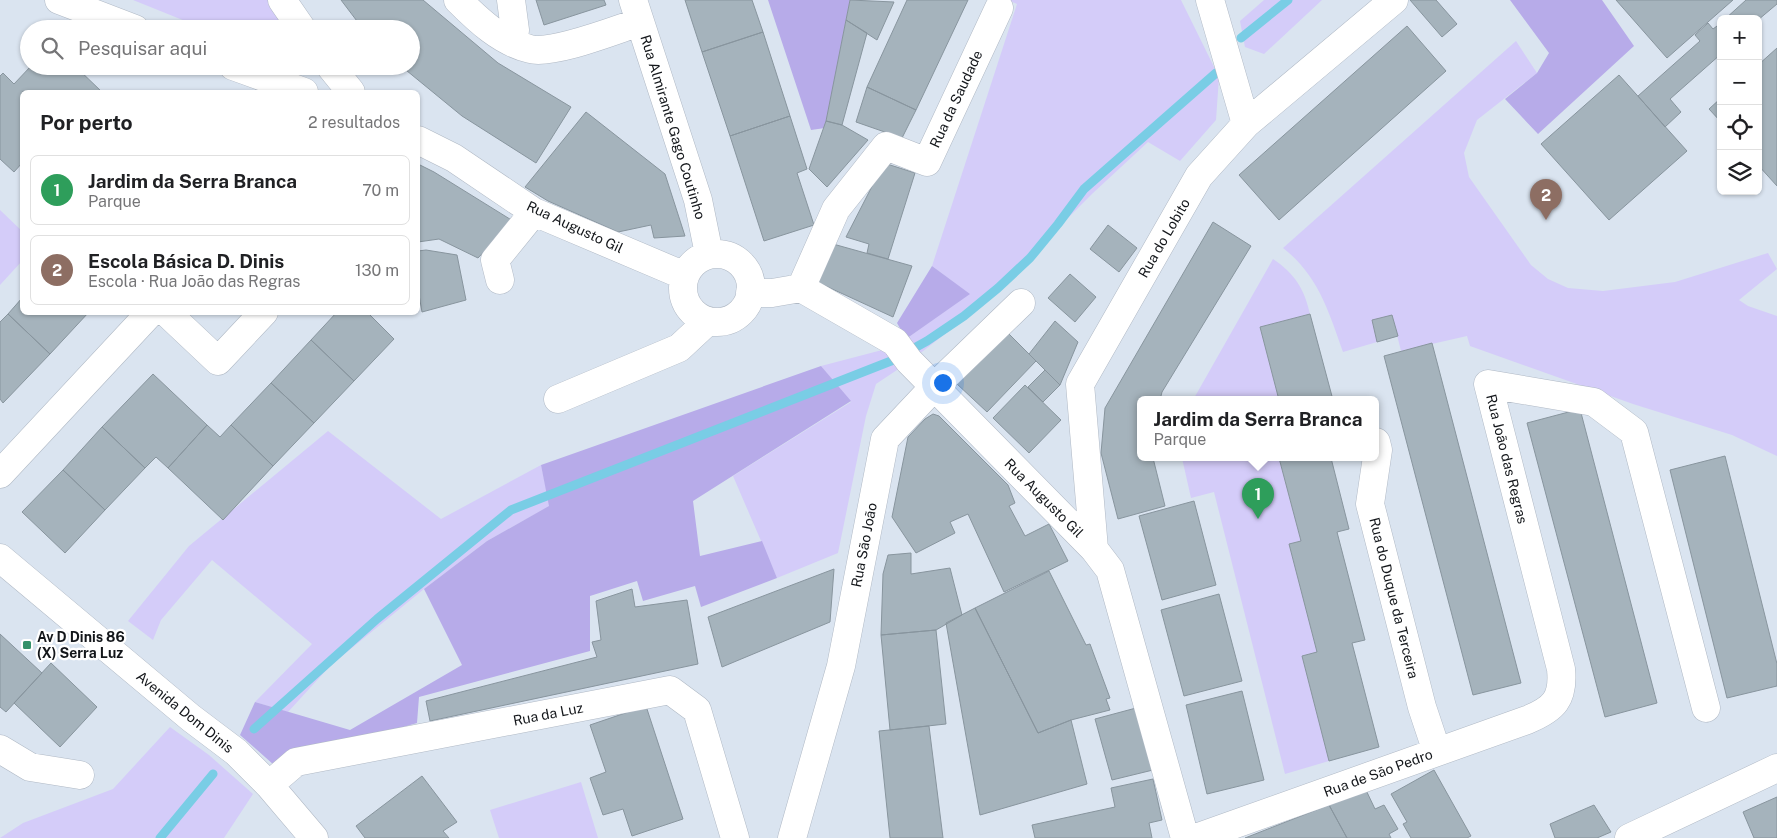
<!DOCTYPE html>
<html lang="pt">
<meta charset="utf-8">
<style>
:root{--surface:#fff;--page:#f2f2f2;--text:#202124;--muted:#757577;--line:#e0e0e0;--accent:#d93025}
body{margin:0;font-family:"Public Sans",sans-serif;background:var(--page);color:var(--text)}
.controls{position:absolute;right:15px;top:15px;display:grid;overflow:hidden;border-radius:8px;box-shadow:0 1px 4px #0004}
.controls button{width:45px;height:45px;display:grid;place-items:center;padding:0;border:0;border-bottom:1px solid var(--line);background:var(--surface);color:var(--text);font:25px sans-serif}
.you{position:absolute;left:942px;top:382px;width:18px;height:18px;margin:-12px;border:4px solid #fff;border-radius:50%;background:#1a73e8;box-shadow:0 0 0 8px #1a73e833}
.badge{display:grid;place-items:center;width:32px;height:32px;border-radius:50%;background:var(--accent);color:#fff;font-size:16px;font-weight:700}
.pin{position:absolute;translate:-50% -41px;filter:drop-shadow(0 1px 2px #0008)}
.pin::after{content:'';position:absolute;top:26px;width:18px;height:15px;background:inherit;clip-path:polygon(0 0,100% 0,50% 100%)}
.popup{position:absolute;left:1137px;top:396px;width:242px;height:65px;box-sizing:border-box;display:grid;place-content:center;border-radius:8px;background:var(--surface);filter:drop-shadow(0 1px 4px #0005);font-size:16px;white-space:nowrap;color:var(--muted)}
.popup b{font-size:19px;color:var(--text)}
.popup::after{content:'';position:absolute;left:50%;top:100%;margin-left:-10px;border:10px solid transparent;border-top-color:var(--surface)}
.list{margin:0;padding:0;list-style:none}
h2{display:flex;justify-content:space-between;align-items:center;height:65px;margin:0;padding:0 20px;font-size:21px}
h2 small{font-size:16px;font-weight:400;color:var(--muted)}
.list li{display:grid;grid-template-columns:32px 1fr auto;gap:15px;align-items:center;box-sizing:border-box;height:70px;margin:0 10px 10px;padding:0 10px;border:1px solid var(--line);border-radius:8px}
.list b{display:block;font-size:19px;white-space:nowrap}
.list p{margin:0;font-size:16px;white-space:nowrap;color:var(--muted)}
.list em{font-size:16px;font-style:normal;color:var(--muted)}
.icon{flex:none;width:28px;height:28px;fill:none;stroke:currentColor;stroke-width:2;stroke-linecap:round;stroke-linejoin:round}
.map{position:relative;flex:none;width:1777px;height:838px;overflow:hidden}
.search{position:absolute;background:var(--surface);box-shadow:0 1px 4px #0004;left:20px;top:20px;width:400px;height:55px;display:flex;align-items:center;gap:12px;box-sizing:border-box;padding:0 18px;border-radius:28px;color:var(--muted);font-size:19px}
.panel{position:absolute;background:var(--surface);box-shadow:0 1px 4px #0004;left:20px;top:90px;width:400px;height:225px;border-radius:8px}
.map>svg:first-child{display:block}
</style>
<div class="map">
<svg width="1777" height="838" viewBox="0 0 1777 838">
<rect width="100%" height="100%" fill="#dae4f0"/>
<!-- green -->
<path fill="#d4ccf9" d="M 133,0 L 269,0 L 288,29 L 205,29 Z
M 1008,0 L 1181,0 L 1219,77 L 1216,120 L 1180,161 L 1148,142 L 1093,193 L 977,309 L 918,355 L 906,339 L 969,294 L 932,266 L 1017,4 Z
M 1264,0 L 1322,0 L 1264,54 L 1245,47 L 1240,21 Z
M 1516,41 L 1537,73 L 1477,120 L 1464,153 L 1469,177 L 1531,265 L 1548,279 L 1568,288 L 1603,291 L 1675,282 L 1768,253 L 1777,269 L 1739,300 L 1748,306 L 1777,316 L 1777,456 L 1732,435 L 1633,404 L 1470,346 L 1467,336 L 1401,351 L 1392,315 L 1377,342 L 1343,352 C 1329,312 1318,275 1283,248 Z
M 0,210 L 22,231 L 22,261 L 0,285 Z
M 1273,259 C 1295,274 1304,288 1310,314 L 1260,327 L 1279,400 L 1193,400 Z
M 886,349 L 900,368 L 876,384 L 866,416 L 838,553 L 777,578 L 733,476 L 851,402 L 821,366 Z
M 328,431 L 441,519 L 541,465 L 550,506 L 487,541 L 424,589 L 331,665 L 288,712 L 255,702 L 312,644 L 212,560 L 161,620 L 153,640 L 128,621 L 189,546 Z
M 1182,458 L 1279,458 L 1301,541 L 1289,544 L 1317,652 L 1302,656 L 1329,761 L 1285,774 L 1214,492 L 1191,498 Z
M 170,727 L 209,755 L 253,794 L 224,838 L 0,838 L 23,823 L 113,789 Z
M 581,782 L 598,838 L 499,838 L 490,810 Z"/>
<!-- forest -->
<path fill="#b7abe9" d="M 768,0 L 850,0 L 825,128 L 811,130 Z
M 1510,0 L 1602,0 L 1634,46 L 1538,134 L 1505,99 L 1537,73 L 1549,53 Z
M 932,266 L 970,294 L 906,339 L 897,323 Z
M 821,366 L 851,401 L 693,501 L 700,556 L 762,541 L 777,578 L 701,607 L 695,586 L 643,601 L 637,581 L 590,596 L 590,651 L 419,697 L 417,723 L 274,765 L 240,735 L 255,702 L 350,730 L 462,665 L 424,589 L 487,541 L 549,506 L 541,465 Z"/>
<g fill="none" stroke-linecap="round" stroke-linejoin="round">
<!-- stream -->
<path stroke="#79cde5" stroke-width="9" d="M 1241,38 L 1288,0
M 254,729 L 377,619 L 511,510 L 891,361 L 927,341 L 964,316 L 998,288 L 1030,258 L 1058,224 L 1084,189 L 1216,73
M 160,838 L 213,774"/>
</g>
<!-- building -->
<path fill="#a5b3bc" stroke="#88959e" d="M 341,0 L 423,0 L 498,63 L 571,107 L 536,163 L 462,116 L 401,66 L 411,66 L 411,29 L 363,29 Z
M 536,0 L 604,0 L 606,5 L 544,25 Z
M 685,0 L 752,0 L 763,32 L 702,52 Z
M 850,0 L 894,2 L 877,40 L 846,20 Z
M 907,0 L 968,0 L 916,110 L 867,87 Z
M 1410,0 L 1436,0 L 1457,24 L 1442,37 Z
M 1616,0 L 1733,0 L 1667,58 Z
M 1746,0 L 1777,0 L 1777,4 L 1758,20 L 1725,19 Z
M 846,20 L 867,33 L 842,125 L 826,121 Z
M 1708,23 L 1713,29 L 1721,23 L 1721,54 L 1670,99 L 1681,112 L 1665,127 L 1638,96 L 1700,41 L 1695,35 Z
M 1407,26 L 1446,71 L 1279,220 L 1239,175 Z
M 763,32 L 790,116 L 730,136 L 702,52 Z
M 1777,48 L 1777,186 L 1758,165 L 1758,65 Z
M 31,66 L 75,66 L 102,92 L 22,92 L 22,163 L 14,172 L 0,159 L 0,76 L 3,73 L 14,84 Z
M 1619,75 L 1687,151 L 1609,220 L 1541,144 Z
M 867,87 L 916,110 L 902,138 L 856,122 Z
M 1721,98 L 1721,122 L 1709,109 Z
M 586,112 L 665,174 L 685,236 L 654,238 L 651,225 L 618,232 L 548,201 L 525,187 Z
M 790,116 L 807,169 L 797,173 L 814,225 L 764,241 L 730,136 Z
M 826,121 L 842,125 L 868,140 L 827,187 L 809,169 Z
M 884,163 L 915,173 L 888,259 L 867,253 L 869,244 L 846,237 Z
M 418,164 L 434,172 L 513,221 L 478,258 L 439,239 L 418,242 Z
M 1213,222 L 1251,246 L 1162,392 L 1160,400 L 1140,400 L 1140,458 L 1153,458 L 1165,506 L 1118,519 L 1101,453 L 1105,408 Z
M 1108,225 L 1137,248 L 1119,272 L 1090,249 Z
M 833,244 L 912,266 L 893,317 L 817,282 Z
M 426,250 L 457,255 L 466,300 L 422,312 L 418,289 L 418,251 Z
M 1070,274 L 1096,297 L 1075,322 L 1048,298 Z
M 22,298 L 22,312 L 89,312 L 50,354 L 8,314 Z
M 337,312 L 367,312 L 394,339 L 354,381 L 311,340 Z
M 8,314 L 50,354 L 3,403 L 0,399 L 0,322 Z
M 1310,314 L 1333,400 L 1279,400 L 1260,327 Z
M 1392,315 L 1398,336 L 1377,342 L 1372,320 Z
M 1055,321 L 1078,342 L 1060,385 L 1029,354 Z
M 1007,332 L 1036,361 L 987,412 L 957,384 Z
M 311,340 L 354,381 L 314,423 L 271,383 Z
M 1432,343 L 1521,683 L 1473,695 L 1384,356 Z
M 1045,370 L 1060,385 L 1043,402 L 1028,387 Z
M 153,374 L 207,425 L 168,468 L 156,457 L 145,468 L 102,427 Z
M 271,383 L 314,423 L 273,466 L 231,425 Z
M 1025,385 L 1061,420 L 1029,453 L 993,418 Z
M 1580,409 L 1657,703 L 1605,717 L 1527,423 Z
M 933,414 L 939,416 L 1008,485 L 1015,503 L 1009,506 L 1025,536 L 1049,524 L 1068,561 L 1004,592 L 968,514 L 950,522 L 955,533 L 916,553 L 892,517 L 908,437 L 925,419 Z
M 207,425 L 220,437 L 231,425 L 273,466 L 223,520 L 168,468 Z
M 102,427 L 145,468 L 105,510 L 63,470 Z
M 1725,456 L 1777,664 L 1777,686 L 1727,698 L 1670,470 Z
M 1279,458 L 1331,458 L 1349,529 L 1337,532 L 1365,640 L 1352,643 L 1379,747 L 1329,761 L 1302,656 L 1317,652 L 1289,544 L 1301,541 Z
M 63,470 L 105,510 L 65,553 L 22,512 Z
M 1194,501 L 1216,585 L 1162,600 L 1139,516 Z
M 911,553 L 911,574 L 950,568 L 962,615 L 936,630 L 881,635 L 883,574 L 888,555 Z
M 834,569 L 830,622 L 722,667 L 708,617 Z
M 1049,571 L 1086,645 L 1090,644 L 1110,698 L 1106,699 L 1110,710 L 1071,720 L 1038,733 L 975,608 Z
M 632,589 L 635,607 L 687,600 L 698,664 L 430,721 L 426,701 L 597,657 L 592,642 L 601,640 L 596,601 Z
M 1219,594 L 1242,681 L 1184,696 L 1161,610 Z
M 975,608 L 1038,733 L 1071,720 L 1087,784 L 980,815 L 946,623 Z
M 936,630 L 946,724 L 890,730 L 881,635 Z
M 0,634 L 42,673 L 6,712 L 0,707 Z
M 51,663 L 97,707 L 60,747 L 14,703 Z
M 1242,691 L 1264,780 L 1207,794 L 1186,705 Z
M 646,706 L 683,819 L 632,836 L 623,809 L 603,815 L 590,778 L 606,772 L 590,725 Z
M 1136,708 L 1153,770 L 1112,780 L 1095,719 Z
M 929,726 L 943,838 L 890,838 L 879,731 Z
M 1434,770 L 1471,836 L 1467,838 L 1411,838 L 1403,824 L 1407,822 L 1391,794 Z
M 422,776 L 457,822 L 443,831 L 449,838 L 365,838 L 356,826 Z
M 1153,779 L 1162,820 L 1149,823 L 1152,838 L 1035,838 L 1032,825 L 1115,807 L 1111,788 Z
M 1365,788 L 1375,809 L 1384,805 L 1398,829 L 1389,834 L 1391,838 L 1347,838 L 1329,805 Z
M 1777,797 L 1777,838 L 1754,838 L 1743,812 Z
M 1329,805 L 1347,838 L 1245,838 Z
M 1594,805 L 1611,832 L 1597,838 L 1555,838 L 1550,824 Z"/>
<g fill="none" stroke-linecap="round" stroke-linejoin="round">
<!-- minor casing -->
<g stroke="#b0b9c5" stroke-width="29">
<path id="minor" d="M 59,0 L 135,29
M 282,0 L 302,29
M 458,0 C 478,20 501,42 530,49 C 553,55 615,30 640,22
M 511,0 L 515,30 L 513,43
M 633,0 L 698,200 L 709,254
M 1210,0 L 1246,124
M 233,66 L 304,92
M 330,66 L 351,92
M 418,140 L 454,158 L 534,212 L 685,276
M683 288a34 34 0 1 1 68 0a34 34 0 1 1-68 0Z
M 500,280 L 495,260 L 534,212
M 801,288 L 836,209 L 886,146 L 927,162 L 999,8
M 750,293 L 772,293 L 801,288 L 895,342 L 909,361 L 1094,549 L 1110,570 L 1185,838
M 166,312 L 218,361 L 264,312
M 558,399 L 679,348 L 708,321
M 1376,442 L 1378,450 L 1370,504 L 1422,707 L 1437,752
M 0,474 L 151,312
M 1094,549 L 1080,384 L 1199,176 L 1246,124 L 1394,0
M 0,558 L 191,718 L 236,752 L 269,785 L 314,838
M 0,749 L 30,767 L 80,775
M 269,785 L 296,762 L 670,690 L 697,710 L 735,838
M 792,838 L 841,666 L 885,439 L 934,387 L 1021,303
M 1196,838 L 1527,720 C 1554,709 1564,699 1561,669 L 1488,384 L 1594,402 L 1634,432 L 1706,708
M 1629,838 L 1777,768"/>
</g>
<!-- minor -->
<use href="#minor" stroke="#fff" stroke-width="28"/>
</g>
<!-- markers -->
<rect fill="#34916a" stroke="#fff" stroke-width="2" x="22" y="640" width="10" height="10" rx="2.5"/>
<g text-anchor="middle" stroke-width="4.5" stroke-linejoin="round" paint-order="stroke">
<!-- street labels -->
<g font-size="14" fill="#13161a" stroke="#fff">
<text transform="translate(956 99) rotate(-65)" y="5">Rua da Saudade</text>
<text transform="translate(673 127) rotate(73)" y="5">Rua Almirante Gago Coutinho</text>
<text transform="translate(575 227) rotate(25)" y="5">Rua Augusto Gil</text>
<text transform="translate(1164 238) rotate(-60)" y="5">Rua do Lobito</text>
<text transform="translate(1507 459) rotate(76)" y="5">Rua João das Regras</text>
<text transform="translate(1044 498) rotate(45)" y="5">Rua Augusto Gil</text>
<text transform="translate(864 545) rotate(-79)" y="5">Rua São João</text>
<text transform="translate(1394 598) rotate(76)" y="5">Rua do Duque da Terceira</text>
<text transform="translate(185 712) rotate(39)" y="5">Avenida Dom Dinis</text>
<text transform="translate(548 714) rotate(-11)" y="5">Rua da Luz</text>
<text transform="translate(1378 773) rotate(-20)" y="5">Rua de São Pedro</text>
</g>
<!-- poi labels -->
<g font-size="14" font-weight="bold" fill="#13161a" stroke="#fff" text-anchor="start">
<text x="37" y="642">Av D Dinis 86<tspan x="37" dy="16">(X) Serra Luz</tspan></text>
</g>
</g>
</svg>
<div class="controls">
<button>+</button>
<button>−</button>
<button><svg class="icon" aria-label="locate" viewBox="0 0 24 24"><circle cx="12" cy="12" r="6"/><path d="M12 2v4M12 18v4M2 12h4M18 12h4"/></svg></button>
<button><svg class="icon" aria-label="layers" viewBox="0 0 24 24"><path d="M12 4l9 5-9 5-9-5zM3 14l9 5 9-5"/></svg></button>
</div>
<div class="you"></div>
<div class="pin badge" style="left:1258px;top:519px;background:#2e9e5b">1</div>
<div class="popup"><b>Jardim da Serra Branca</b>Parque</div>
<div class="pin badge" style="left:1546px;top:220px;background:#8d6e63">2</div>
<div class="search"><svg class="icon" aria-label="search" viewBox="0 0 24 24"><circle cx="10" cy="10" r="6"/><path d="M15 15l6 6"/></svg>Pesquisar aqui</div>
<section class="panel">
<h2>Por perto<small>2 resultados</small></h2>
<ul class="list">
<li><span class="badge" style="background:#2e9e5b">1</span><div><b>Jardim da Serra Branca</b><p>Parque</p></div><em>70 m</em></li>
<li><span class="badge" style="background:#8d6e63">2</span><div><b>Escola Básica D. Dinis</b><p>Escola · Rua João das Regras</p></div><em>130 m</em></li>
</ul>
</section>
</div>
